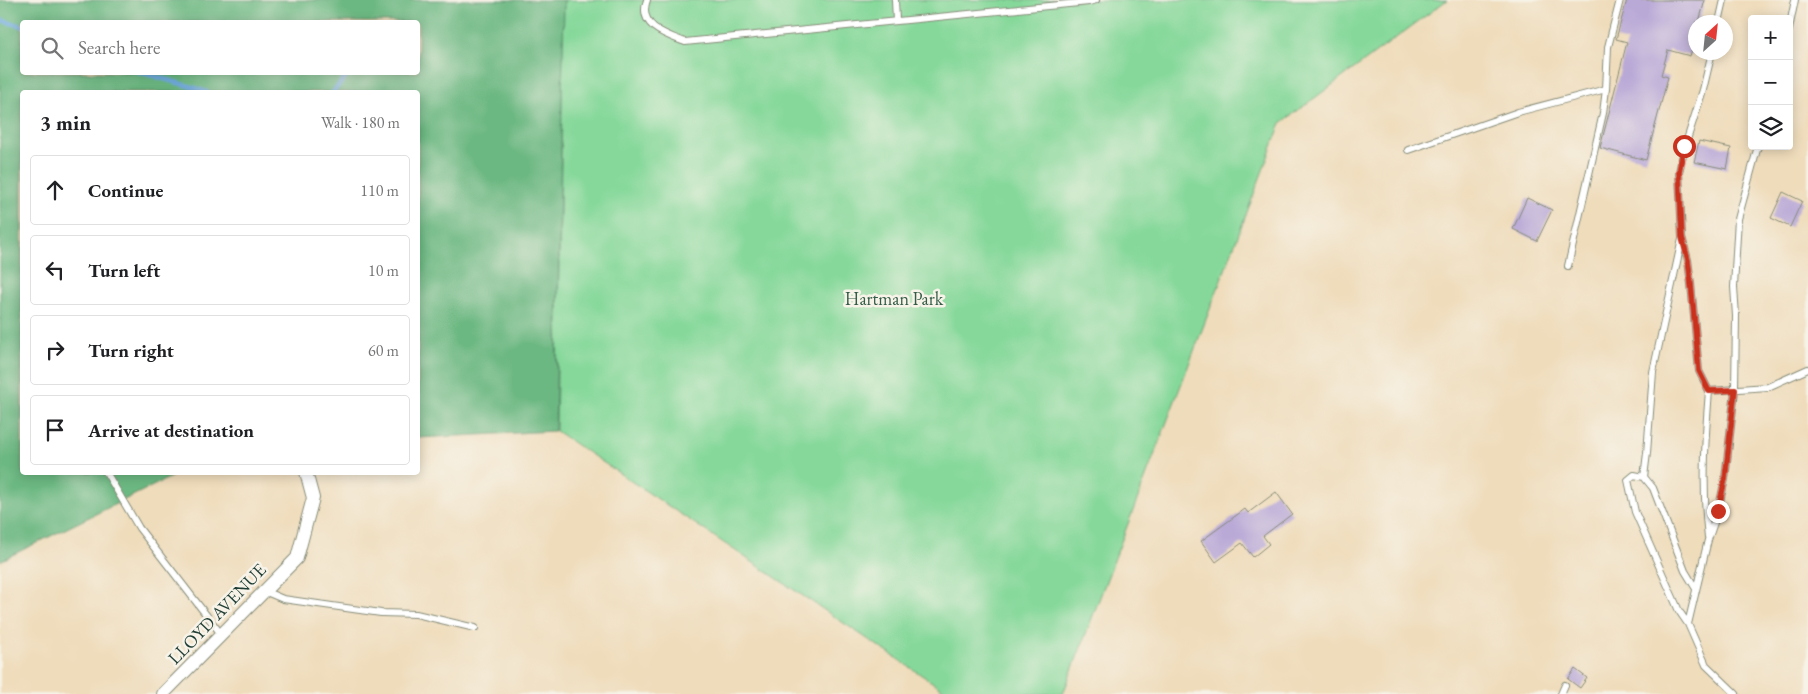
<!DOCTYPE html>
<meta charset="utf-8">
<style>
:root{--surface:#fff;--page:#f2f2f2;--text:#202124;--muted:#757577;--line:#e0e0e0}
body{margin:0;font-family:"EB Garamond",serif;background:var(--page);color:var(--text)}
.controls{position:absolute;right:15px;top:15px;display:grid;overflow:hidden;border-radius:5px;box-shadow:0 2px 12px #0003}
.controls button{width:45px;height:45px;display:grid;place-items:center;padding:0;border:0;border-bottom:1px solid var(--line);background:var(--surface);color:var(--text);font:25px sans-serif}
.compass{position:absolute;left:1688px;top:15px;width:45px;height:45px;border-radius:50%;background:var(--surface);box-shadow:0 2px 12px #0003;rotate:27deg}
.stop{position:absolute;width:15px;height:15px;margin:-11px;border:4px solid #c8321e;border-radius:50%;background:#fff}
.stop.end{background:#c8321e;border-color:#fff;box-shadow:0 1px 5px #0008}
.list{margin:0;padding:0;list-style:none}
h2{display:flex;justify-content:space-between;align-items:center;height:65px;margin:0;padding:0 20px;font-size:21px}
h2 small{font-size:16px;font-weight:400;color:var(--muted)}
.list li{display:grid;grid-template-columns:32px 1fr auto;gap:15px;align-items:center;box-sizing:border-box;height:70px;margin:0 10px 10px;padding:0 10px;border:1px solid var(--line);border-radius:5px}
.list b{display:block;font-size:19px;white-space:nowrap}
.list em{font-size:16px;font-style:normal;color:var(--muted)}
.icon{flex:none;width:28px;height:28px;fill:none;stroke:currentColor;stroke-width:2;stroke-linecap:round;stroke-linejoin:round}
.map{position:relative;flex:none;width:1808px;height:694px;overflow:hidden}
.search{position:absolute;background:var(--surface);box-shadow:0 2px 12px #0003;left:20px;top:20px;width:400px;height:55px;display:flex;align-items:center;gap:12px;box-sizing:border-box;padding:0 18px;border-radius:5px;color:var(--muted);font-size:19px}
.panel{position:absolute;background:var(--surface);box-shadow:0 2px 12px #0003;left:20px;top:90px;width:400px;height:385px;border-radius:5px}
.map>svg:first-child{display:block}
</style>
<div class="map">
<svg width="1808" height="694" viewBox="0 0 1808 694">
<rect width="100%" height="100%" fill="#f7f3e8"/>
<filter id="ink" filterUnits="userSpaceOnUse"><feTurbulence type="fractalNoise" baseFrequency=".02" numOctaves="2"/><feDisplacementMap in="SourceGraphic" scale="10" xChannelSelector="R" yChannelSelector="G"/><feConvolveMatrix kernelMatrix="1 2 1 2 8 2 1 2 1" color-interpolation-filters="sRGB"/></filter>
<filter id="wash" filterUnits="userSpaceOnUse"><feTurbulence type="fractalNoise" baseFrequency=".0096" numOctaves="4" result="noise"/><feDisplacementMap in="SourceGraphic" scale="20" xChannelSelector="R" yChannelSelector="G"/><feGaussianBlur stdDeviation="1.12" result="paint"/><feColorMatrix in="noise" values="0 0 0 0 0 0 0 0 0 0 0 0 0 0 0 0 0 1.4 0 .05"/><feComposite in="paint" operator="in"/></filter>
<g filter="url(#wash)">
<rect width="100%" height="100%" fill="#efdcbb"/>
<!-- green -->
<path fill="#85d89a" stroke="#528a67" d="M 564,0 L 1447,0 L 1281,123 L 1063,694 L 950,694 L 556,431 Z"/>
<!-- forest -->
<path fill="#6cb882" stroke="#467a5b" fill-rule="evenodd" d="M 0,0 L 564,0 L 555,431 L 418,438 L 418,92 L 22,92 L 22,472 L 179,473 L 0,561 ZM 22,22 L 418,22 L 418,72 L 22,72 Z"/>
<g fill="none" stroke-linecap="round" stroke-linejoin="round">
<!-- stream -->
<path stroke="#70aae0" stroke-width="4.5" d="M 0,20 L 22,26
M 139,72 L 196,88 L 207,92
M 333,92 L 350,72"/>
</g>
<g id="blocks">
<!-- building -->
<path fill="#b9a9d7" d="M 1627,0 L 1705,0 L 1699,22 L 1696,22 L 1696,36 L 1690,56 L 1668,50 L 1661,75 L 1668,77 L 1646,160 L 1600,148 L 1627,42 L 1616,39 Z
M 1699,141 L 1731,148 L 1727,169 L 1694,162 Z
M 1783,192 L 1802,201 L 1790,227 L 1771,218 Z
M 1527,198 L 1552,210 L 1537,241 L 1513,229 Z
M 1276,492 L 1292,514 L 1263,536 L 1269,544 L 1253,557 L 1242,543 L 1216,562 L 1201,541 L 1245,509 L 1248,513 Z
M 1575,669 L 1587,678 L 1580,688 L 1568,679 Z"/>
</g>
</g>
<g filter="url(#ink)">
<use href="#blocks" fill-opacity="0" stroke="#878c78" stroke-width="1"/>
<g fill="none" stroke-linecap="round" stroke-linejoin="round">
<!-- lane casing -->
<g stroke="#878c78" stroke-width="8">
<path id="lane" d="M 647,0 C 637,26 666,35 685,42 L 1089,2 L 1096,0
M 895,0 L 896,21
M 1719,22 L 1724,0
M 1789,29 L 1795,0
M 1712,52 L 1703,90 L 1685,146 L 1679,172 L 1682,237 L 1688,260 L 1691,284 L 1699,371 L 1709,391 L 1768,387 L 1808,369
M 1408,150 L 1518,112 L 1606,89
M 1568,266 L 1603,113 L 1606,89 L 1608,47 L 1620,0
M 106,472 L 139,528 L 221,634
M 1644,477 L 1647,453 L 1653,372 L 1682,239
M 1708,537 C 1702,488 1705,440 1709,391
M 264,591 L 283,599 L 381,613 L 416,614 L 475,628
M 1688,624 L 1679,611 L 1635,512 L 1628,480 L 1634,475 L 1644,477 L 1653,488 L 1685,571 L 1696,589
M 1561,694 L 1565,685
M 1736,694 L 1706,665 L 1688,624 L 1708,540 L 1718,511 L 1725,479 L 1735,390 L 1736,316 L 1734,287 L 1738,219 L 1758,146"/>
</g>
<!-- street casing -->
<g stroke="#878c78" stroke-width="14">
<path id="street" d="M 163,694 L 297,558 L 313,498 L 306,472"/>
</g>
<!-- lane -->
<use href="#lane" stroke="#fff" stroke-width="6"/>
<!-- street -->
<use href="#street" stroke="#fff" stroke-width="12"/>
</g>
</g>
<g fill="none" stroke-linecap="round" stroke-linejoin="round" filter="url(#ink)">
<!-- route -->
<path stroke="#c8321e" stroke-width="6" d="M 1684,146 L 1679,172 L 1682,237 L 1688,260 L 1691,284 L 1699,371 L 1709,391 L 1735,390 L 1725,479 L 1718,511"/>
</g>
<g text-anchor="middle" stroke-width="5" stroke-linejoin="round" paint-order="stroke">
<!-- park labels -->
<g font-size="18" fill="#335c48" stroke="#f7f3e8">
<text x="894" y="305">Hartman Park</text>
</g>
<!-- street labels -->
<g font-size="18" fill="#1f3d34" stroke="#f7f3e8">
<text transform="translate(217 614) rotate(-46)" y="6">LLOYD AVENUE</text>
</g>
</g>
</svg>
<div class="controls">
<button>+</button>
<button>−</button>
<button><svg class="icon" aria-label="layers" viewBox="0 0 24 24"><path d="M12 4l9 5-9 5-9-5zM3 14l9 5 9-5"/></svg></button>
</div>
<svg class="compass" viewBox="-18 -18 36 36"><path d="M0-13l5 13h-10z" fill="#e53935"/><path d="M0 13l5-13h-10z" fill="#757577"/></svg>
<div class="stop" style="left:1684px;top:146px"></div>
<div class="stop end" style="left:1718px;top:511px"></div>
<div class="search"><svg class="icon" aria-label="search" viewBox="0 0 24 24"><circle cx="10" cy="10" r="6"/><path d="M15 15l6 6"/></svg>Search here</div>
<section class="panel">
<h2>3 min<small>Walk · 180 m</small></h2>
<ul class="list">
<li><svg class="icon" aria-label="ahead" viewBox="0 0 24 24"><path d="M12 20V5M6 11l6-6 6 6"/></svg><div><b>Continue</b></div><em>110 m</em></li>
<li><svg class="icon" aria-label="left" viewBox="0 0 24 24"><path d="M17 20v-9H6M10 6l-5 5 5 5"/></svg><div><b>Turn left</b></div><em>10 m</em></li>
<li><svg class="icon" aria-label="right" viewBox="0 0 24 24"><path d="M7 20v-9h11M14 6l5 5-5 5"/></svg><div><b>Turn right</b></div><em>60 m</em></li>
<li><svg class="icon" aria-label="arrive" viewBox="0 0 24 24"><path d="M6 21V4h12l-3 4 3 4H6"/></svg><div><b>Arrive at destination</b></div></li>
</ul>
</section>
</div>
